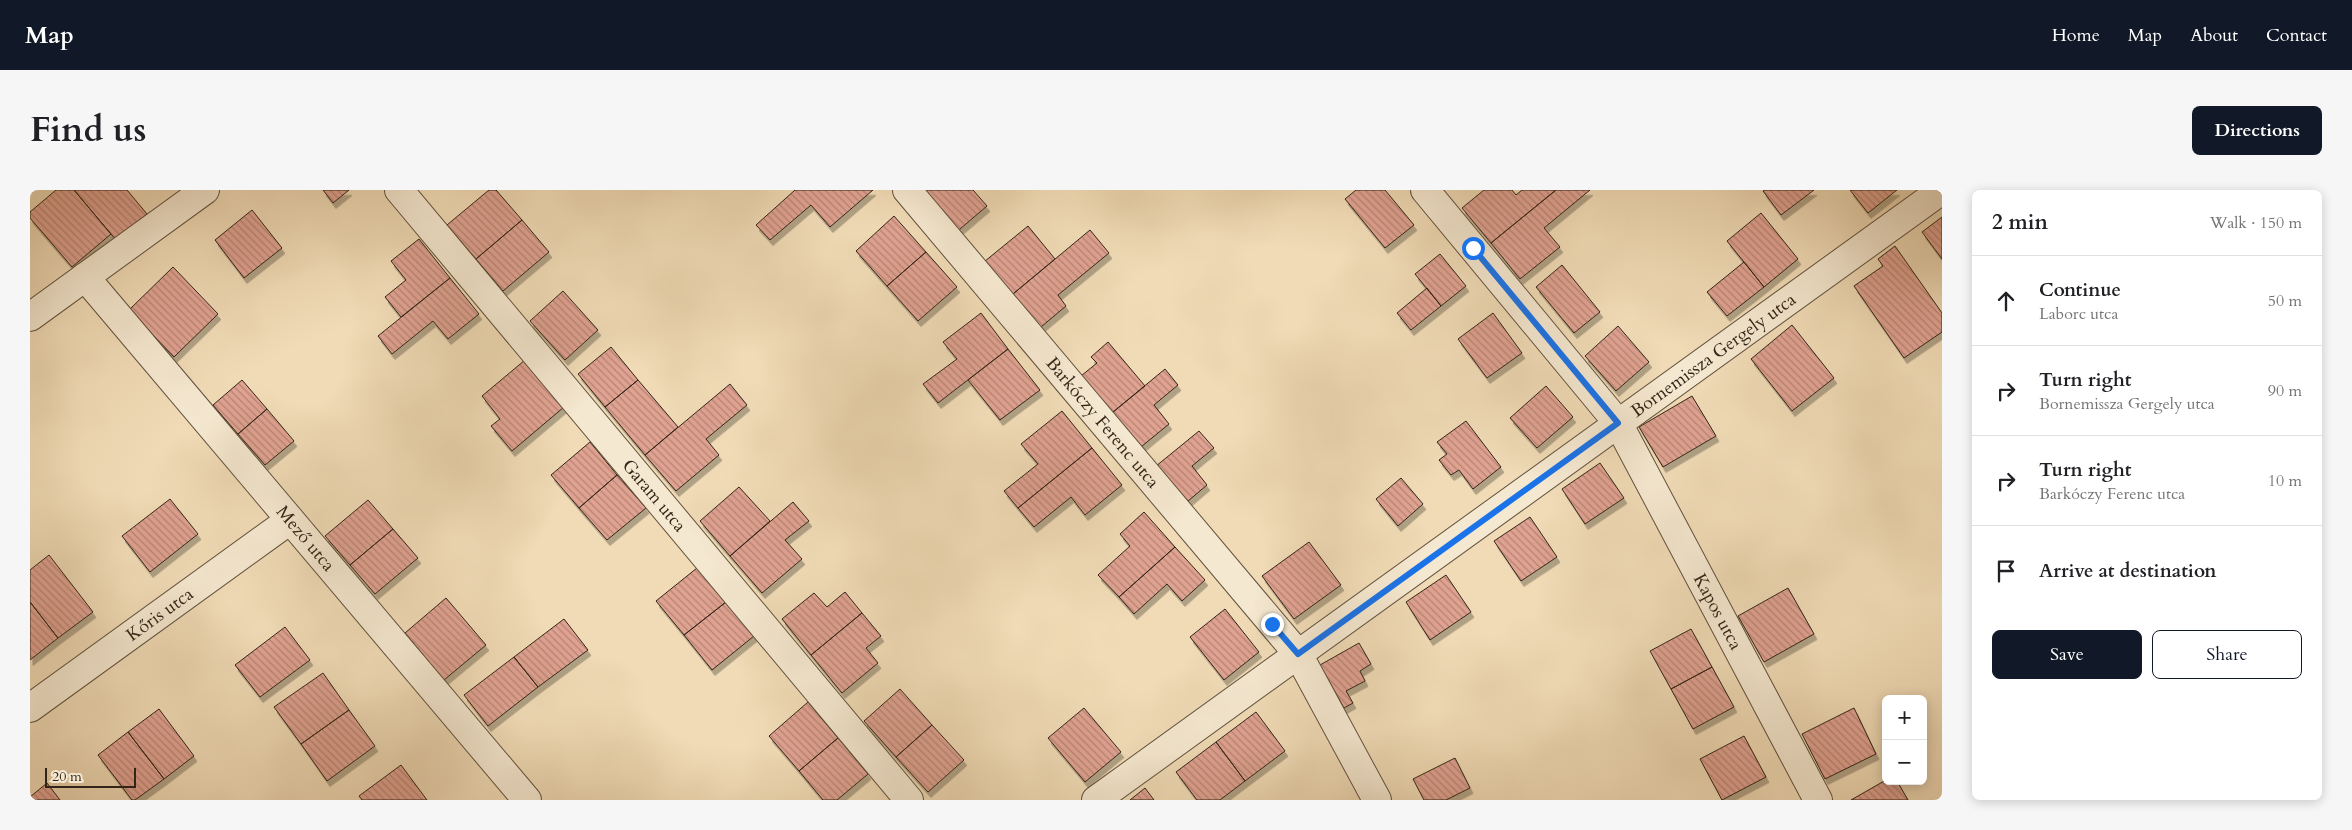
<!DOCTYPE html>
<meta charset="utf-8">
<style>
:root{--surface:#fff;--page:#f6f6f6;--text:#202124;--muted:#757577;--line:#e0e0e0;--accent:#111827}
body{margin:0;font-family:Cardo,serif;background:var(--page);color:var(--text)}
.controls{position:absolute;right:15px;bottom:15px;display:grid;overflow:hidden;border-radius:8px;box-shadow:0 2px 12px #0003}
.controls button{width:45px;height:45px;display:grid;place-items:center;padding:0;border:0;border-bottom:1px solid var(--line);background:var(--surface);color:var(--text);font:25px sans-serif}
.scale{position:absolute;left:15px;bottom:12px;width:91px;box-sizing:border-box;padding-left:5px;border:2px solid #322517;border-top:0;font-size:14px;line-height:18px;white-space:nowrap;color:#322517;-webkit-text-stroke:4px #f5e8d0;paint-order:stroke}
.stop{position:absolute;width:15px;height:15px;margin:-11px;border:4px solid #1a73e8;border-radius:50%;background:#fff}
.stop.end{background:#1a73e8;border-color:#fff;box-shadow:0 1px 5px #0008}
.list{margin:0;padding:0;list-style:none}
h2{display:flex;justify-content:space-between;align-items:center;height:65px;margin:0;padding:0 20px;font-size:21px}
h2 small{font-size:16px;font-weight:400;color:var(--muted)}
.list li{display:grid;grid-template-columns:32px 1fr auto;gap:15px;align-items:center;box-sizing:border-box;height:90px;padding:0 20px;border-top:1px solid var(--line)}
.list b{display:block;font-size:19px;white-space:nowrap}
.list p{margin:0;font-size:16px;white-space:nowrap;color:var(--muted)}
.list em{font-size:16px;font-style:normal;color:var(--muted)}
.actions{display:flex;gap:10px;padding:15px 20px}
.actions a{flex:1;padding:11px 0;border:1px solid var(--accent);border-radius:8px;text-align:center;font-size:18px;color:var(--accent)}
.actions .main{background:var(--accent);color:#fff}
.icon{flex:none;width:28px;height:28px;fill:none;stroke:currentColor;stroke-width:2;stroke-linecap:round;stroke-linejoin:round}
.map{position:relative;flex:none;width:1912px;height:610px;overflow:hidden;border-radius:8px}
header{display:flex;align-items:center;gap:30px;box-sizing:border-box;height:70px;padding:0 25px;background:var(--accent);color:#fff}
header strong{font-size:24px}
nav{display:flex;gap:28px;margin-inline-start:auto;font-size:18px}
.intro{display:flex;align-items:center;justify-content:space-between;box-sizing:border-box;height:120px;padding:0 30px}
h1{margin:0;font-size:35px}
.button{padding:12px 22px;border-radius:8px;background:var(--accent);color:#fff;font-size:18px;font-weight:700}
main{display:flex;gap:30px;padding:0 30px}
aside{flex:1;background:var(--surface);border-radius:8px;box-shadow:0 2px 12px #0003}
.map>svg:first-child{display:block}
</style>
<header>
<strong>Map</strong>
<nav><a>Home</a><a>Map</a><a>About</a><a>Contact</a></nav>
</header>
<div class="intro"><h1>Find us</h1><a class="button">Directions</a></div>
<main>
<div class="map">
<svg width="1912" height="610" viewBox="0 0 1912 610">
<defs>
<pattern id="building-back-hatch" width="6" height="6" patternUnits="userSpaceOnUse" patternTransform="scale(1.25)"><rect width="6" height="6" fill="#e0a291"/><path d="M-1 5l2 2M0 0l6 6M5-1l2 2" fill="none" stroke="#b68475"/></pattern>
<filter id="shadow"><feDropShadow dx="3" dy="5.5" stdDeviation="0" flood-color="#0004"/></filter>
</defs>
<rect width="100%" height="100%" fill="#f0dbb6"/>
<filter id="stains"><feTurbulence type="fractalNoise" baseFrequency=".004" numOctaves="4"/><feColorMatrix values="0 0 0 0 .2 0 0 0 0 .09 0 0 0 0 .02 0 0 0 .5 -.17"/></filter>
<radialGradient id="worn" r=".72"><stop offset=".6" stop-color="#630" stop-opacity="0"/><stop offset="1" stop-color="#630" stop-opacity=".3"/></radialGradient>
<!-- building -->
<path fill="url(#building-back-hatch)" stroke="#322517" filter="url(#shadow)" d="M 26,0 L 44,0 L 81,44 L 42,77 L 0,28 L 0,22 Z
M 44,0 L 97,0 L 117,24 L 86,50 Z
M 293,0 L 319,0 L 303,13 Z
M 459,0 L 466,0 L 492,30 L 446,69 L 417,35 Z
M 765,0 L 843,0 L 800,37 L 781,15 L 740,50 L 726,35 Z
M 889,0 L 943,0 L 957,16 L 923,45 Z
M 1326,0 L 1355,0 L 1384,35 L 1355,58 L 1315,9 Z
M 1454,0 L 1482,0 L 1486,5 L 1492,0 L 1526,0 L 1461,53 L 1432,18 Z
M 1526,0 L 1560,0 L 1514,38 L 1530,57 L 1490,89 L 1461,53 Z
M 1735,0 L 1784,0 L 1751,25 L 1733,1 Z
M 1820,0 L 1867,0 L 1838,23 Z
M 222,20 L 252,58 L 214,88 L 185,50 Z
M 1731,23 L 1768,69 L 1734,97 L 1697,51 Z
M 864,26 L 896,62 L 857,96 L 826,61 Z
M 1912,27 L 1912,69 L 1892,42 Z
M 492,30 L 519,62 L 473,101 L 446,69 Z
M 998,36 L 1025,69 L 977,109 L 949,76 Z
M 1060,40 L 1079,63 L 1028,105 L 1036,116 L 1005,142 L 977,109 Z
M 389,49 L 420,88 L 371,127 L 355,107 L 376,90 L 361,71 Z
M 1865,56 L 1912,123 L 1912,142 L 1874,168 L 1824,96 L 1853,76 L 1848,69 Z
M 896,62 L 927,97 L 888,131 L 857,96 Z
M 1410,64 L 1436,96 L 1411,116 L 1385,84 Z
M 1714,72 L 1734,97 L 1697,126 L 1677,102 Z
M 1532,75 L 1570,122 L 1544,143 L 1506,97 Z
M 143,77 L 188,124 L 144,167 L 99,120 Z
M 420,88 L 449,124 L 418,149 L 403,131 L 362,164 L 348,146 Z
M 1397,98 L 1411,116 L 1381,140 L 1367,123 Z
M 533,101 L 568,140 L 535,170 L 500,131 Z
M 951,123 L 978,159 L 908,213 L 893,194 L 927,169 L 913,152 Z
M 1463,123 L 1492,163 L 1457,188 L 1428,149 Z
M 1762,135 L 1804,188 L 1762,221 L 1721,169 Z
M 1588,136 L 1619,172 L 1586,201 L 1555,166 Z
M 1078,152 L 1115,196 L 1077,227 L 1046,190 L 1067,173 L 1061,167 Z
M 581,157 L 608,190 L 575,217 L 548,184 Z
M 978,159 L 1010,200 L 970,230 L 938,190 Z
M 495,170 L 534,217 L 482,261 L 461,236 L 470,229 L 452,206 Z
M 1135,179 L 1148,195 L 1124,215 L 1139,234 L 1106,261 L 1077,227 Z
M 212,190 L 237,219 L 208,244 L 183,215 Z
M 608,190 L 648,237 L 615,265 L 575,217 Z
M 700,194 L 717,215 L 676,249 L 689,265 L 646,301 L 615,265 Z
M 1516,196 L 1543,227 L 1507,258 L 1480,228 Z
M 1662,206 L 1686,246 L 1633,277 L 1609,237 Z
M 237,219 L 264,251 L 235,275 L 208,244 Z
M 1032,221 L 1062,258 L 988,318 L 974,301 L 1008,274 L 991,254 Z
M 1436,231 L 1471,277 L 1443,299 L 1429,280 L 1421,285 L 1409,270 L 1417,264 L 1407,252 Z
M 1169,241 L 1184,258 L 1162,276 L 1177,295 L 1151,317 L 1120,281 Z
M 560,252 L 587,285 L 549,318 L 521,285 Z
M 1062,258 L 1092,295 L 1055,325 L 1041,307 L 1004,337 L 988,318 Z
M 1570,273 L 1594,308 L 1555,334 L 1532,299 Z
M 587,285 L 616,318 L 577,350 L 549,318 Z
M 1371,288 L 1393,314 L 1368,336 L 1346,309 Z
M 709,297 L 740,331 L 700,366 L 670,331 Z
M 140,309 L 168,344 L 120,382 L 92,346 Z
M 338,310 L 363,339 L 320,375 L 295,346 Z
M 763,312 L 779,331 L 755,350 L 772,369 L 732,403 L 700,366 Z
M 1114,322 L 1145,357 L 1089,407 L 1068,385 L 1100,356 L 1090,344 Z
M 1500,327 L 1527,367 L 1491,391 L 1464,351 Z
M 363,339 L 388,368 L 345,404 L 320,375 Z
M 1279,352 L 1311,395 L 1264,429 L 1232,386 Z
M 1145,357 L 1175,390 L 1152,411 L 1137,394 L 1104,424 L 1089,407 Z
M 19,365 L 63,422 L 28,448 L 0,412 L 0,380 Z
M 667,378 L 696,412 L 654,445 L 626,411 Z
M 1416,385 L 1441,422 L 1400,450 L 1376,412 Z
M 1758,398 L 1784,444 L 1734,472 L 1708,426 Z
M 815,402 L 832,423 L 781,465 L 752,429 L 784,403 L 797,417 Z
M 416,408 L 456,455 L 414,490 L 375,443 Z
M 0,412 L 28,448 L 0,470 Z
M 696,412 L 724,446 L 682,480 L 654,445 Z
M 1195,419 L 1229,462 L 1194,490 L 1160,447 Z
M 832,423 L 851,446 L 836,458 L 848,473 L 812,503 L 781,465 Z
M 534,429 L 558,460 L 508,497 L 484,467 Z
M 255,437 L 280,470 L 230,507 L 205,475 Z
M 1661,439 L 1682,477 L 1641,499 L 1620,461 Z
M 1329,453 L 1341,474 L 1330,481 L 1335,491 L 1316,501 L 1323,513 L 1314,518 L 1290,475 Z
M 484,467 L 508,497 L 458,536 L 434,505 Z
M 1682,477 L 1704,517 L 1663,539 L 1641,499 Z
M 293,483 L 319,520 L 271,554 L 244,517 Z
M 870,499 L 902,535 L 866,567 L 834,531 Z
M 778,512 L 808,548 L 769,581 L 739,546 Z
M 1054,518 L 1091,562 L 1055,592 L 1018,548 Z
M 1824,518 L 1846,564 L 1795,589 L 1772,544 Z
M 129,519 L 164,566 L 134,589 L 98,542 Z
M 319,520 L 345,556 L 297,591 L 271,554 Z
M 1226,522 L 1255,561 L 1215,591 L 1186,552 Z
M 902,535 L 934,570 L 898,602 L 866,567 Z
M 98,542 L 134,589 L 105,610 L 102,610 L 68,565 Z
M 1714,546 L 1736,587 L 1692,610 L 1670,569 Z
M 808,548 L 838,584 L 807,610 L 793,610 L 769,581 Z
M 1186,552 L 1215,591 L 1190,610 L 1167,610 L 1146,582 Z
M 1425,568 L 1440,598 L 1416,610 L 1394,610 L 1383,589 Z
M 371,575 L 397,610 L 332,610 L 329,606 Z
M 1856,590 L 1867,591 L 1878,610 L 1821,610 Z
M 17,593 L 30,610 L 0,610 L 0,607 Z
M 1115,598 L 1124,610 L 1100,610 Z"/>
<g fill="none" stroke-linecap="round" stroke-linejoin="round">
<!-- minor casing -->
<g stroke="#62523f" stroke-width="30">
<g id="minor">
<path id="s1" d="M 369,0 L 879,610"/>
<path id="s2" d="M 877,0 L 1268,464 L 1347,610"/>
<path id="s3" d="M 1395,0 L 1588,233 L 1788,610"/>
<path id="s4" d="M 55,87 L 497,610"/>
<path d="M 0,127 L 175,0"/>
<path id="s5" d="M 0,518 L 260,330"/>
<path id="s6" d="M 1066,610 L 1912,0"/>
</g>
</g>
<!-- minor -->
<use href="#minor" stroke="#f5e8d0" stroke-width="28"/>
</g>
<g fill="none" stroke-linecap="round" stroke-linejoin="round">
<!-- route -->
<path stroke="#1a73e8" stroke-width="6" d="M 1242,434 L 1268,464 L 1588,233 L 1443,58"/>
</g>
<g text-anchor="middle" stroke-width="4" stroke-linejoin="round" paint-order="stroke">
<!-- street labels -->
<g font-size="18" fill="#322517" stroke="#f5e8d0">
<text dy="6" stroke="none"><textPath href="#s6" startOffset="761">Bornemissza Gergely utca</textPath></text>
<text dy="6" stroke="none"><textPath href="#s2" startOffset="304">Barkóczy Ferenc utca</textPath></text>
<text dy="6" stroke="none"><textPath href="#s1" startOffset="398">Garam utca</textPath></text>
<text dy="6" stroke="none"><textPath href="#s4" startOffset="342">Mező utca</textPath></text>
<text dy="6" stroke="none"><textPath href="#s3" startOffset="516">Kapos utca</textPath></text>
<text dy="6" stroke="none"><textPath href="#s5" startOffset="160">Kőris utca</textPath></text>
</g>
</g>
<rect width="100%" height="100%" filter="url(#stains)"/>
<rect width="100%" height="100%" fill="url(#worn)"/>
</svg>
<div class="controls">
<button>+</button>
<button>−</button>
</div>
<div class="scale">20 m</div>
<div class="stop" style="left:1443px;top:58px"></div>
<div class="stop end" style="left:1242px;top:434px"></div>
</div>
<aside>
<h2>2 min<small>Walk · 150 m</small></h2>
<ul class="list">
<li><svg class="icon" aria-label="ahead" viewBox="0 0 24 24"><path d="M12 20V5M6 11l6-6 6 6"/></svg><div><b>Continue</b><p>Laborc utca</p></div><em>50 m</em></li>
<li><svg class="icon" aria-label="right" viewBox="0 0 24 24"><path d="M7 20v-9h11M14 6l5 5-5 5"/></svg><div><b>Turn right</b><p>Bornemissza Gergely utca</p></div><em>90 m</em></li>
<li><svg class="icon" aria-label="right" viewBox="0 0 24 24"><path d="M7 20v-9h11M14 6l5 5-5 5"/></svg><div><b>Turn right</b><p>Barkóczy Ferenc utca</p></div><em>10 m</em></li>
<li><svg class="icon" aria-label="arrive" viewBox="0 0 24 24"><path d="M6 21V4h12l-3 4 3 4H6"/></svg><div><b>Arrive at destination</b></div></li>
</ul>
<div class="actions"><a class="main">Save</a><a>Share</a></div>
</aside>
</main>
